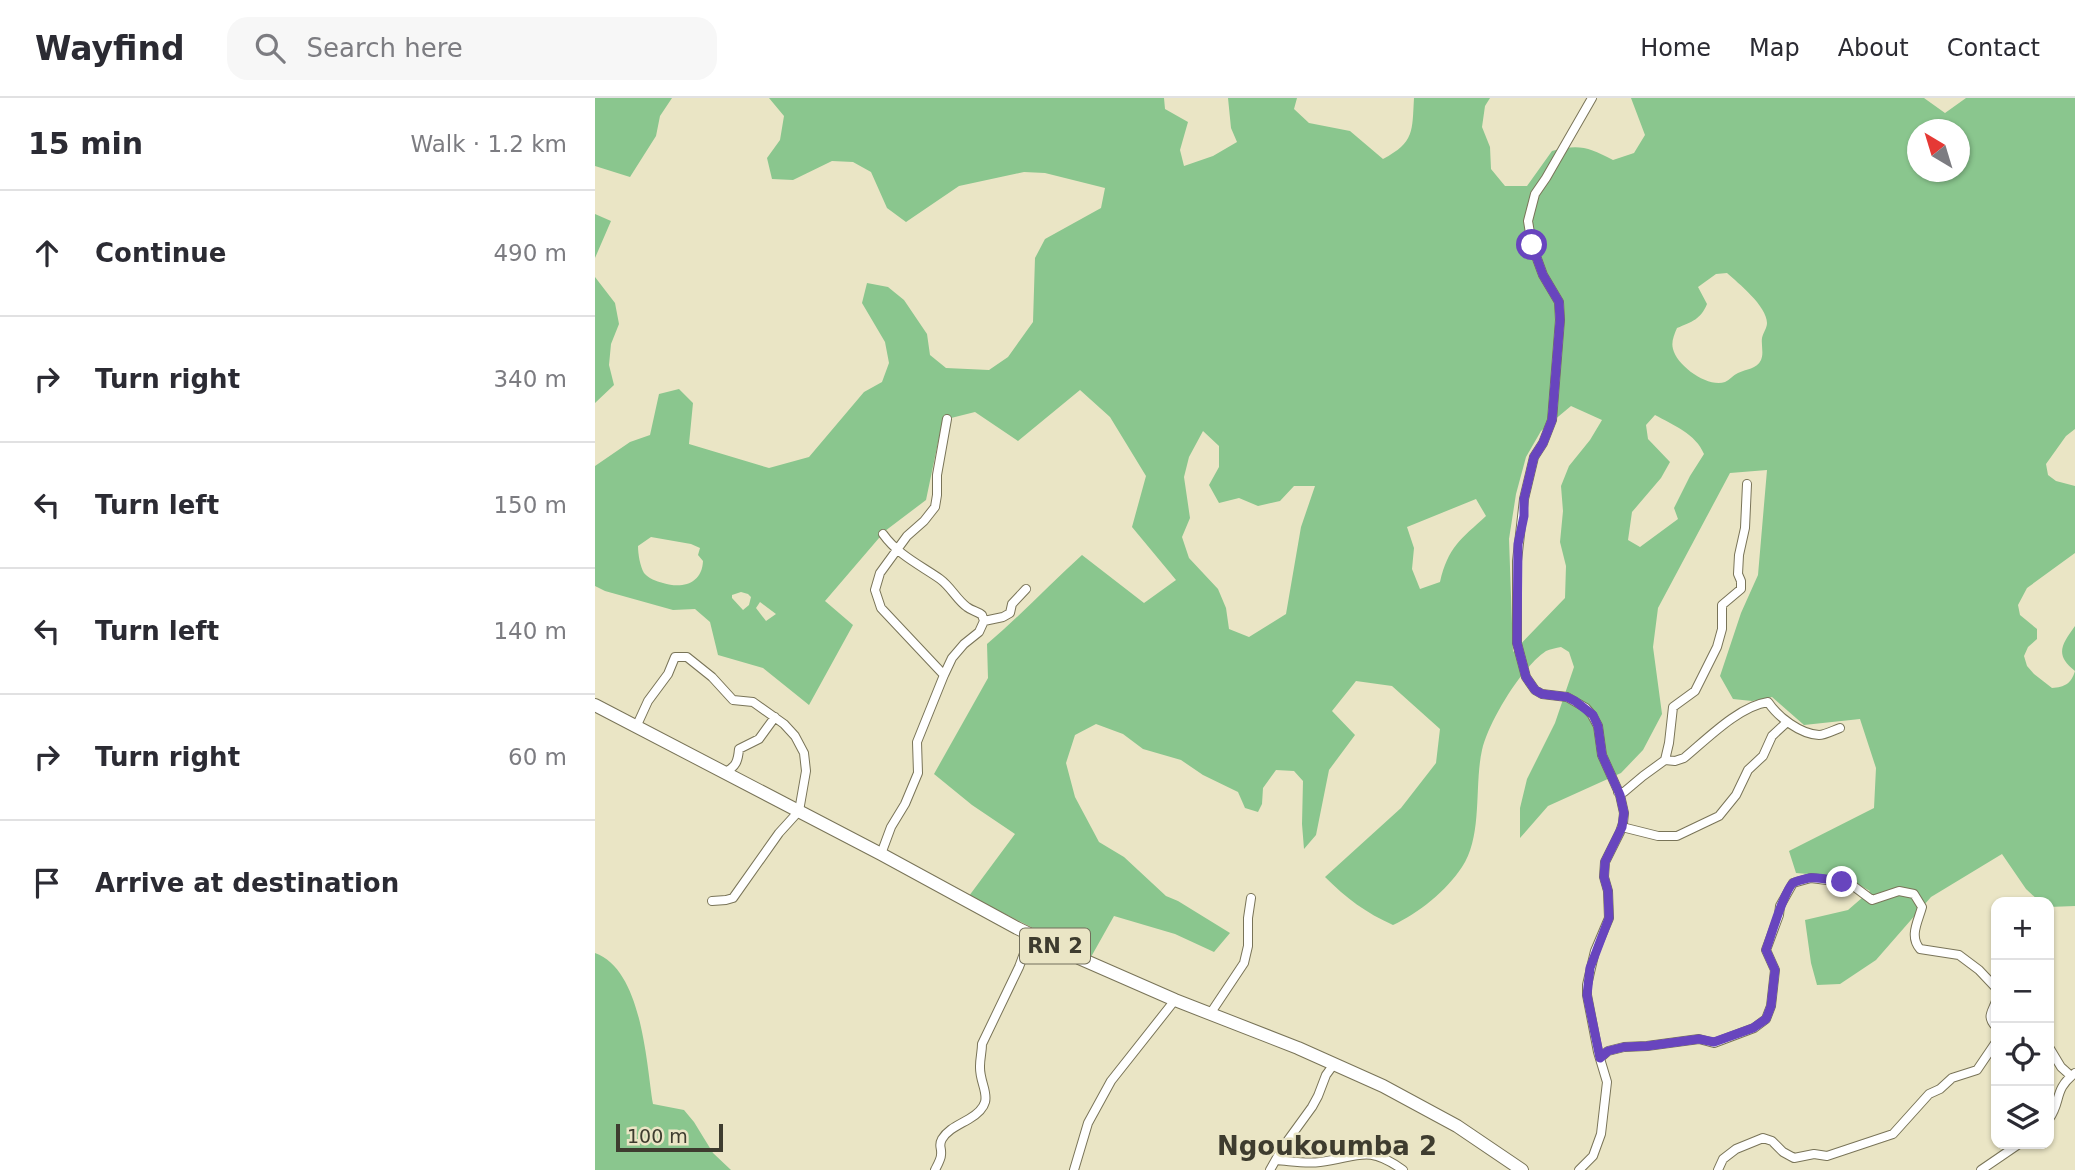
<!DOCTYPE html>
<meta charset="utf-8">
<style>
:root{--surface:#fff;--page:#f7f7f7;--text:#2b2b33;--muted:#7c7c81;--line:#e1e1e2}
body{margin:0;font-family:"DejaVu Sans",sans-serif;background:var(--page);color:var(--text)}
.controls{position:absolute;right:21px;bottom:21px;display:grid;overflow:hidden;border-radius:14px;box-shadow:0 2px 5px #0004}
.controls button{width:63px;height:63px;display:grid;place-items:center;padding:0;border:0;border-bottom:2px solid var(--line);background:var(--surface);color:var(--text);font:35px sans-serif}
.compass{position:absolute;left:1312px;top:21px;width:63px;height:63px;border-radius:50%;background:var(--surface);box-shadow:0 2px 5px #0004;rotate:322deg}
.scale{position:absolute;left:21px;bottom:18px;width:107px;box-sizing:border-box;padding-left:7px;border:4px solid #3e3c2f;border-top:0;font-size:19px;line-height:24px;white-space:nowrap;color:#3e3c2f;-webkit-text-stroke:5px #eae5c5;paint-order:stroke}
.stop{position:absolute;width:21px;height:21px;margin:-16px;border:5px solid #6845be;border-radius:50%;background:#fff}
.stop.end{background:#6845be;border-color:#fff;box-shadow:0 2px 7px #0008}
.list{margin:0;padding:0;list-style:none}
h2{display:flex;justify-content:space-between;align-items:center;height:91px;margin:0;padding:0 28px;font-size:30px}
h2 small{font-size:23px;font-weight:400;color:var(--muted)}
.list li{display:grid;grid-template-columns:46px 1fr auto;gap:21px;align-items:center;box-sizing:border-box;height:126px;padding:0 28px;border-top:2px solid var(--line)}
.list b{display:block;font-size:26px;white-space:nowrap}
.list em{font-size:23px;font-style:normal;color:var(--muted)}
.icon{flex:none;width:38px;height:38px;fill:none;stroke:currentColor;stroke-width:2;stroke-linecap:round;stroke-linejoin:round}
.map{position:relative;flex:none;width:1480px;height:1072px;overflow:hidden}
header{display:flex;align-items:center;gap:42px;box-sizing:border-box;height:98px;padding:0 35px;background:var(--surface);border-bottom:2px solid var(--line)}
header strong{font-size:33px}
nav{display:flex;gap:38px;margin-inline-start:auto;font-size:24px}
.search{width:490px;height:63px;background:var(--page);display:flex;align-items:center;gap:18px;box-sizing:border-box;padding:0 24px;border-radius:21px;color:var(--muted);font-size:26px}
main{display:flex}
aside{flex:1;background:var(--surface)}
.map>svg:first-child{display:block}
</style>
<header>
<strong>Wayfind</strong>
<div class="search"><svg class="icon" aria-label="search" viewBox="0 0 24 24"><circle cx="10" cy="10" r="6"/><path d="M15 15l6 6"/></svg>Search here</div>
<nav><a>Home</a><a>Map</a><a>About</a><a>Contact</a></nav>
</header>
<main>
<aside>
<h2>15 min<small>Walk · 1.2 km</small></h2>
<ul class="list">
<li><svg class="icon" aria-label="ahead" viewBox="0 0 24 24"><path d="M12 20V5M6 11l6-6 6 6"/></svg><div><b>Continue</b></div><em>490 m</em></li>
<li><svg class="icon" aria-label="right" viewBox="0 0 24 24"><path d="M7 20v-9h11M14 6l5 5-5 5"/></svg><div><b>Turn right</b></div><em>340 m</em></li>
<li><svg class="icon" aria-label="left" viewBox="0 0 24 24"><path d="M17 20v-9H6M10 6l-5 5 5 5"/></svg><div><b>Turn left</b></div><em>150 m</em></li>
<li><svg class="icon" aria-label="left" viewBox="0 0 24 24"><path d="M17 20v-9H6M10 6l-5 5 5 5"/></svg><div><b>Turn left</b></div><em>140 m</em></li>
<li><svg class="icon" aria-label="right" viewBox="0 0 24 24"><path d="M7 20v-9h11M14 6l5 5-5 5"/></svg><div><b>Turn right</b></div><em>60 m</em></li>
<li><svg class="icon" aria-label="arrive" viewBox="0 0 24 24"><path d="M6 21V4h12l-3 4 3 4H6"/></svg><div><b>Arrive at destination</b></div></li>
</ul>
</aside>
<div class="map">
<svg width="1480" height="1072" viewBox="0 0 1480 1072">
<rect width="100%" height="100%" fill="#eae5c5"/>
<!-- green -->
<path fill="#8ac68e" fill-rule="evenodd" d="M 0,0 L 77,0 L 65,18 L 61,38 L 35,79 L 0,68 Z
M 174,0 L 569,0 L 570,11 L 593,24 L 585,52 L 589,68 L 618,58 L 642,44 L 636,30 L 633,0 L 702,0 L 699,11 L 714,25 L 755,33 L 788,61 C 820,44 817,33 819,0 L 895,0 L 890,8 L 887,29 L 895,49 L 896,71 L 910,88 L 932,88 L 957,53 C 984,46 993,49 1018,62 L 1039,55 L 1050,37 L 1036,0 L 1329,0 L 1350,15 L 1371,0 L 1480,0 L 1480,331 L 1471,338 L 1451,366 L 1453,377 L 1461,383 L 1480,388 L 1480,455 L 1432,490 L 1423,507 L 1425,517 L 1442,531 L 1442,541 L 1433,549 L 1429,558 L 1432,568 L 1439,576 L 1457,590 C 1470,589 1476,586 1480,573 C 1459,557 1467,546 1480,528 L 1480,808 L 1454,809 L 1454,804 L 1445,804 L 1431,791 L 1407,756 L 1336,799 L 1281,862 L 1245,886 L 1222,887 L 1216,865 L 1210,822 L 1253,812 L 1275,793 L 1249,779 L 1201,775 L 1194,753 L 1279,710 L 1281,670 L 1265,621 L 1209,627 L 1177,599 L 1157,603 L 1138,601 L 1125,578 L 1146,515 L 1163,477 L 1172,372 L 1135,375 L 1063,510 L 1058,549 L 1067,616 L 1048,652 L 1026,675 L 953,708 L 925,740 L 925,710 L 932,681 L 960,625 L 979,569 L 974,554 L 966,549 C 961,550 955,551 951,553 C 926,570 894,623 887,652 C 879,688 888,738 867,769 C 851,793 824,815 798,827 C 771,815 751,800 730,779 L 806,710 L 841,665 L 845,631 L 797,588 L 761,583 L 737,613 L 760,637 L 734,672 L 721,737 L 709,751 L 707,726 L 708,683 L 699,673 L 681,672 L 668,690 L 667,706 L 663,714 L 650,710 L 643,694 L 608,677 L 586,662 L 548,651 L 528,636 L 501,626 L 480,637 L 471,665 L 480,699 L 504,744 L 529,759 L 571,798 L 583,803 L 635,835 L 619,854 L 580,836 L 519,818 L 496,859 L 374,798 L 420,736 L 377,707 L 339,676 L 393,580 L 392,546 C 425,518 455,486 487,457 L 549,505 L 581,482 L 537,429 L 551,378 L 515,319 L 485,292 L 423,343 L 380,314 L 352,321 L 346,330 L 331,402 L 290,433 L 230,503 L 258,527 L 214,607 L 168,570 L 123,557 L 115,524 L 100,511 L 78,512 L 10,493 L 0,488 L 0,368 L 35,344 L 55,337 L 64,296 L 84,291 L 98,305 L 94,346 L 174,370 L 214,359 L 269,294 L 287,284 L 294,265 L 290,244 L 267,205 L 272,185 L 293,189 L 309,202 L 332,236 L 335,257 L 351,270 L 394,272 L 413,259 L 438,224 L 440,160 L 450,141 L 506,110 L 510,90 L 450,75 L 429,74 L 364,88 L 311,124 L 292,110 L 276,74 L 258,64 L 237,63 L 198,82 L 177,81 L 172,60 L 185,42 L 189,18 ZM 1322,32 L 1364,32 L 1364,74 L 1322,74 ZM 1132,175 C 1143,185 1172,208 1172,225 C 1172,230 1168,235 1167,240 C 1166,247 1169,255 1166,262 C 1162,271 1151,271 1143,275 C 1138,277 1135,282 1130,284 C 1113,290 1082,268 1078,251 C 1076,244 1079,237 1082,230 C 1097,224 1106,221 1112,206 L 1103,189 L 1121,176 ZM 976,308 L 1007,322 L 995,342 L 974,368 L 966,388 L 968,413 L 965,444 L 971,468 L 970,500 L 918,554 L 914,441 L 921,396 L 931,359 L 946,333 ZM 1060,317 C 1078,327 1101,336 1109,356 L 1095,378 L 1079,410 L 1083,421 L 1045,449 L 1033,442 L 1037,414 L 1066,380 L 1075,364 L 1053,341 L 1051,327 ZM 608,333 L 624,348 L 624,369 L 614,387 L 624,405 L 644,400 L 663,408 L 685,403 L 699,388 L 720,388 L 706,429 L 691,516 L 654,539 L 634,531 L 631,510 L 623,491 L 594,460 L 587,439 L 595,420 L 589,379 L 594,359 ZM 881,401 L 891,418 C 866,441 853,449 845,484 L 825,491 L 817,471 L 819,450 L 812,429 ZM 56,439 L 96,446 L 105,450 L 103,457 L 108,463 C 107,486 87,491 68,485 C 61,483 54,481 49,475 C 45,468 43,456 43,448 ZM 146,494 L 153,496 L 156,499 L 154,507 L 148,512 L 137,500 L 137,497 ZM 165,504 L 181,516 L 171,523 L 161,510 Z
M 0,116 L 16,123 L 0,160 Z
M 0,179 L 20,205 L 24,226 L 16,246 L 14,267 L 19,287 L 0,305 Z
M 0,855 C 47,872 51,963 58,1006 L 89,1012 L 99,1024 L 118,1055 L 136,1072 L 0,1072 Z"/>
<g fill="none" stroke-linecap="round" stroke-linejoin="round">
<!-- street casing -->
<g stroke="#797458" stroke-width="10">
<path id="street" d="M 389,523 L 408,519 L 415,515 L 417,506 L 431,491
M 349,577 L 286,510 L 280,492 L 285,475 L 312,438 L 329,423 L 340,409 L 342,397 L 342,377 L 352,321
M 42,627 L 53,603 L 73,576 L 80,559 L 92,559 L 117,579 L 138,602 L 158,604 L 189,626 L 200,638 L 209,655 L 211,673 L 204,713 L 184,735 L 138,800 L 131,802 L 117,803
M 1070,662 L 1080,663 L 1089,660 C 1111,642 1144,608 1173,604 C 1183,619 1205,636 1224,637 C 1230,637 1239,632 1245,630
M 130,674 C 141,669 143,663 144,651 L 164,641 L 180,619
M 1023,694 L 1029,694 L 1048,678 L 1070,662 L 1074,645 L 1078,609 L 1100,593 L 1122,549 L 1127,531 L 1127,507 L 1146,491 L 1146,483 L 1143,476 L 1144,457 L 1150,430 L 1152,386
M 1027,729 L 1063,738 L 1082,738 L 1124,718 L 1141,697 L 1153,672 L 1168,658 L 1177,638 L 1192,624
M 286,756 L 296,729 L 310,706 L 323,675 L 322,644 L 349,577 L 357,560 L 369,546 L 384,534 L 389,523 L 387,517 C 382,513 377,513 372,509 C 362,502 356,489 345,481 C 325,467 303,457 288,436
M 1401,903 C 1397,915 1391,918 1401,929
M 615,916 L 649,865 L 653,848 L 653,820 L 656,800
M 1454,949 L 1466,969 L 1476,978
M 1005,960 L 1013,953 L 1029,949 L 1052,948 L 1104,941 L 1119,945 L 1159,930 L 1171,921 L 1176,908 L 1180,872 L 1171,852 L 1184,817 L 1185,808 L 1198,785 L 1216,780 L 1247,784 L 1257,787 L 1277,802 L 1304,793 L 1319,796 L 1327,809 C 1323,824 1314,838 1325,851 L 1364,857 L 1384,872 L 1401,890
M 1454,1021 C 1467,1003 1458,992 1480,975
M 681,1062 C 696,1063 710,1066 725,1064 C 764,1059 772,1046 808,1072
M 340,1072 C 342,1068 346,1061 346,1057 C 347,1049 343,1048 347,1041 C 353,1031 364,1027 374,1021 C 404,1003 384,990 385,968 C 385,960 387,954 387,946 L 424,869 L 436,837
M 479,1072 L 493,1025 L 516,983 L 580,902
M 675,1072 L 688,1049 L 717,1009 L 723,998 L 731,977 L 739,966
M 984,1072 L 998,1058 L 1006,1036 L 1012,984 L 1003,954 L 992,897 L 992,887 L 1000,853 L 1014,820 L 1013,793 L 1009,779 L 1010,764 L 1025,734 L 1028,725 L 1029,715 L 1025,697 L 1007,657 L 1003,628 L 997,617 L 991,610 L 972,599 L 947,596 L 940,592 L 931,579 L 922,545 L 922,463 L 929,401 L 939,359 L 948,345 L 957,322 L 965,222 L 964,204 L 948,177 L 937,147 L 933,123 L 940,96 L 951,80 L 997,0
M 1123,1072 L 1128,1061 L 1141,1051 L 1168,1040 L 1177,1043 L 1188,1054 L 1199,1060 L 1219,1056 L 1232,1058 L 1298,1036 L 1334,996 L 1345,991 L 1357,980 L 1382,972 L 1401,944
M 1386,1072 L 1424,1046"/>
</g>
<!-- primary casing -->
<g stroke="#797458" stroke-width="14">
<path id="primary" d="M 0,607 L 286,756 L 422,830 L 484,860 L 580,902 L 703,950 L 788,988 L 862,1028 L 927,1072"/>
</g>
<!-- street -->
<use href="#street" stroke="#fff" stroke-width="8"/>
<!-- primary -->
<use href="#primary" stroke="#fff" stroke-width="12"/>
</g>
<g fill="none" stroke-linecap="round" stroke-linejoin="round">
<!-- route -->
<path stroke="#6845be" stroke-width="9" d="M 937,147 L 948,177 L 964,204 L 965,222 L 957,322 L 948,345 L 939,359 L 929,401 L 929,418 L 923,446 L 922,545 L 931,579 L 940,592 L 947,596 L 972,599 L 980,603 L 998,617 L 1003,628 L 1007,657 L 1025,697 L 1029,715 L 1027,729 L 1010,764 L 1009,779 L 1013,793 L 1014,820 L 995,870 L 992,897 L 1005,960 L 1013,953 L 1029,949 L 1052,948 L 1104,941 L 1119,944 L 1158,930 L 1171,921 L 1176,908 L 1180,872 L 1171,852 C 1176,838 1189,793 1198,785 C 1201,783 1210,781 1214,780 C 1224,779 1236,782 1247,784"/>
</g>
<g text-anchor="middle" stroke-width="5" stroke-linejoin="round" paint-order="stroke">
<!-- shield labels -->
<rect fill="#eae5c5" stroke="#726f5c" stroke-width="2" x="425" y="830.5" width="70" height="35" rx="5"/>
<g font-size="21" font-weight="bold" fill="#3e3c2f">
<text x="460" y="855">RN 2</text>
</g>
<!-- quarter labels -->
<g font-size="26" font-weight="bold" fill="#3e3c2f" stroke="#eae5c5">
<text x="732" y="1057">Ngoukoumba 2</text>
</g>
</g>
</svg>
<div class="controls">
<button>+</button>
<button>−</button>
<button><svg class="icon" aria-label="locate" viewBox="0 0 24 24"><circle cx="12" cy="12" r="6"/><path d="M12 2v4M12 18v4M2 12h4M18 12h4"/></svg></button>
<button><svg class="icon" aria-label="layers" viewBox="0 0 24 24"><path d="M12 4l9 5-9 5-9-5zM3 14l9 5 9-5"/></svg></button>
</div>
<svg class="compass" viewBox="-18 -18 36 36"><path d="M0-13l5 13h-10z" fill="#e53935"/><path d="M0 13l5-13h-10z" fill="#7c7c81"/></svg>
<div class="scale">100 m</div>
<div class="stop" style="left:937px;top:147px"></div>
<div class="stop end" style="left:1247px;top:784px"></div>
</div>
</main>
